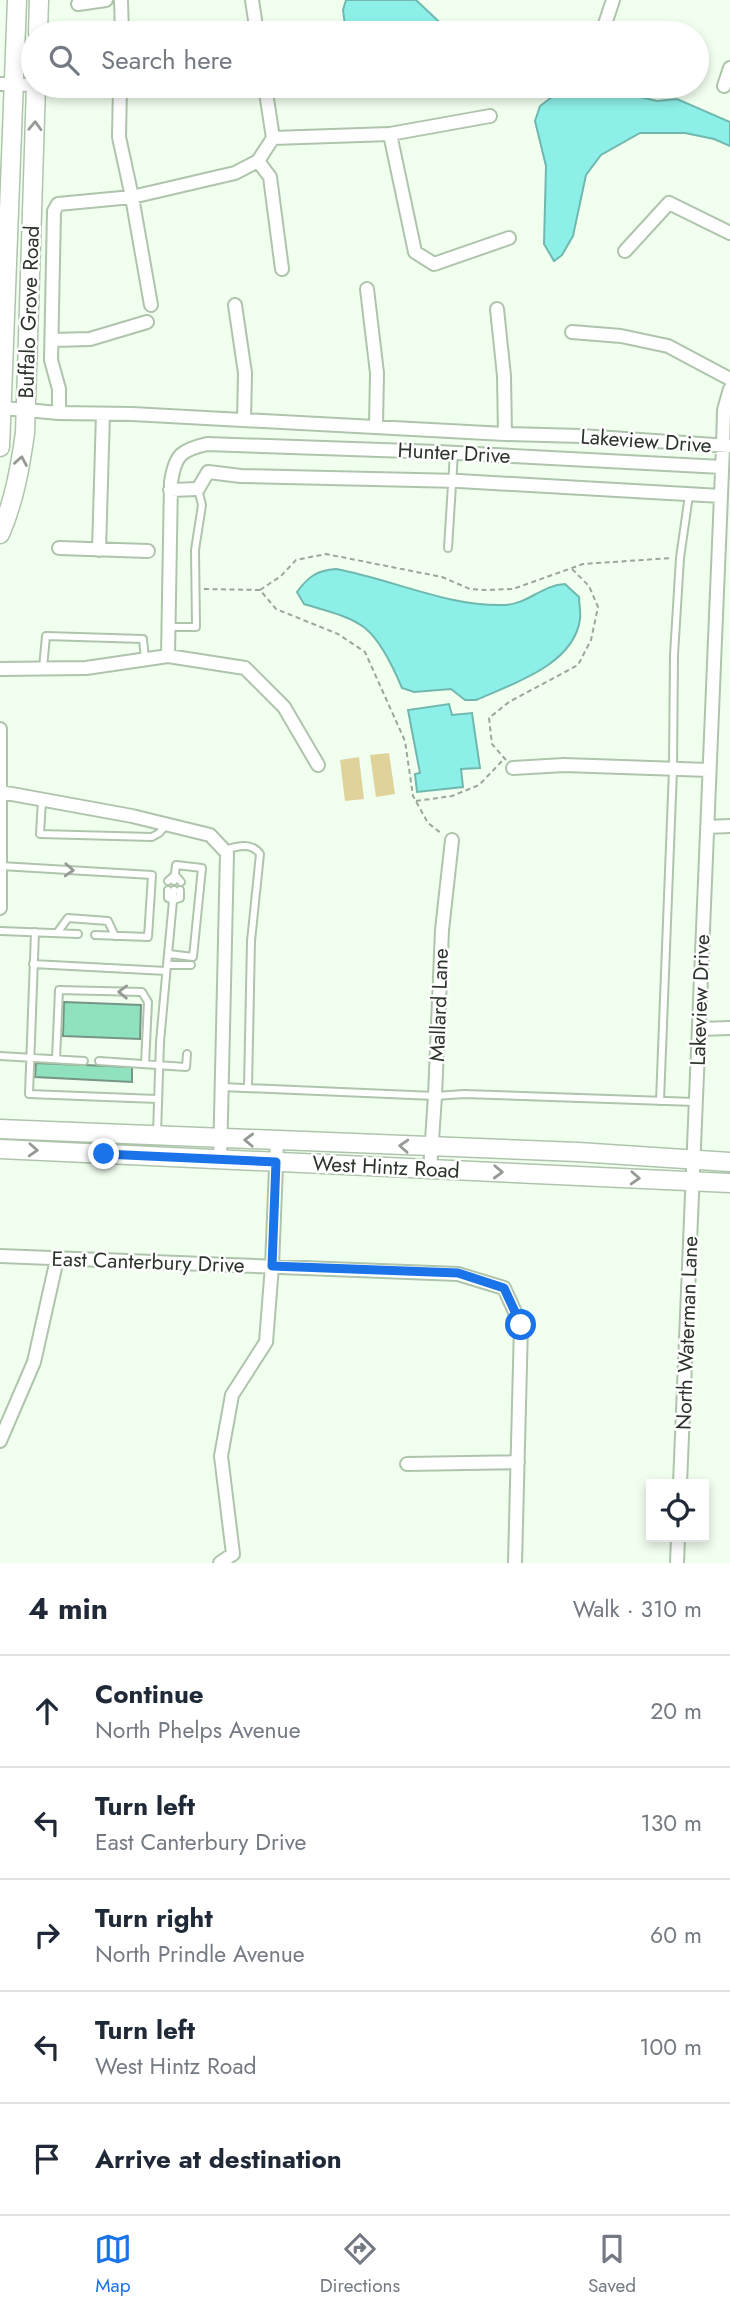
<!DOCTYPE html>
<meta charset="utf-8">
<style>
:root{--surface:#fff;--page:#f2f2f3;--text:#1f2937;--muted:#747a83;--line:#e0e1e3;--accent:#1a73e8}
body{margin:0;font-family:Jost,sans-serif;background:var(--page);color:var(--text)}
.controls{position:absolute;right:21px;bottom:21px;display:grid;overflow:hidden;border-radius:0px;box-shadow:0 4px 10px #0003}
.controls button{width:63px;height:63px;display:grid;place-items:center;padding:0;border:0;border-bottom:2px solid var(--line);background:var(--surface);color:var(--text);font:35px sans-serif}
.stop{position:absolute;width:21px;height:21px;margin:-16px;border:5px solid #1a73e8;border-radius:50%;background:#fff}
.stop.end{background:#1a73e8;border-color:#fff;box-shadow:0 2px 7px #0008}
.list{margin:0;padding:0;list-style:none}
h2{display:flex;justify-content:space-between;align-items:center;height:91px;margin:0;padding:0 28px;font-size:30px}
h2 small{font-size:23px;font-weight:400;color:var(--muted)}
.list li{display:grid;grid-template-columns:46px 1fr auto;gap:21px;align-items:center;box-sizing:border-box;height:112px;padding:0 28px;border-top:2px solid var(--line)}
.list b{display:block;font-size:26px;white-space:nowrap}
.list p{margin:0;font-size:23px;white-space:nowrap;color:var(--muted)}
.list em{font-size:23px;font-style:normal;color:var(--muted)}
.icon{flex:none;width:38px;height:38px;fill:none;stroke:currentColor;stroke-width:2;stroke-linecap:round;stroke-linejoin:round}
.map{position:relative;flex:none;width:730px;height:1563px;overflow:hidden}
.search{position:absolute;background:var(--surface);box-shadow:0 4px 10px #0003;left:21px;right:21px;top:21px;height:77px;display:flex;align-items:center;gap:18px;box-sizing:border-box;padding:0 24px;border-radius:38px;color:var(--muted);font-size:26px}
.sheet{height:651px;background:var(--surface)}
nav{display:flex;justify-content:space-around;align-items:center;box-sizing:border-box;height:98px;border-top:2px solid var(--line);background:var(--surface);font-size:19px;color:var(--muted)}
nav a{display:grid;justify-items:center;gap:4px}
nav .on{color:var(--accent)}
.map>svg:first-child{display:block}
</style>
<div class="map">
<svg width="730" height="1563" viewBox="0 0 730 1563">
<rect width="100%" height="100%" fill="#f1ffef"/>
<!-- green -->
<path fill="#dfd29b" d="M 389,753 L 395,794 L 376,797 L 370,755 Z
M 359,757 L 364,799 L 345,801 L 340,760 Z"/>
<!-- water -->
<path fill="#8df0e8" stroke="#70b8af" stroke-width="2" d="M 346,0 L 416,0 L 451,33 L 346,33 L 343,10 Z
M 636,96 L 657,101 L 677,99 L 730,122 L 730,146 L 714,139 L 685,133 L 640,133 L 601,155 L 586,175 L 573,236 L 562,255 L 554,261 L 544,244 L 546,166 L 535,121 L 540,106 L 552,97 Z
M 336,569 C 392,579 447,607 505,605 C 528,604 542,585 565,584 L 579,597 C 579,604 581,612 580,619 C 574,665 512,684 476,700 L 465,700 L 451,689 L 414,692 L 402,688 C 394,669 381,641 365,628 C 348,615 323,610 304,604 L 297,592 C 308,577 317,570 336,569 Z
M 449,704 L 452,715 L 472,713 L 480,768 L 461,769 L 463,787 L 417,792 L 415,774 L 420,773 L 408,710 Z"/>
<!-- building -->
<path fill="#90e2bf" stroke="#759587" stroke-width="2" d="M 64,1002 L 141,1005 L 140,1039 L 63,1036 Z
M 36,1063 L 132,1067 L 132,1082 L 35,1077 Z"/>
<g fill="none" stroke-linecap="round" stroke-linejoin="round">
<!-- lane casing -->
<g stroke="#aec5ac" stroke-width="10">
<path id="lane" d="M 448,548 L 454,453
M 169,627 L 196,627 L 195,550 L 202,505 L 198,489
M 43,668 L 46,636 L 143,639 L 145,659
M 42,800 L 40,834 L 152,837 L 159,833 L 166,825
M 225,850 C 237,846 252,842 260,854 L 251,941 L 248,1088
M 1,866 L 152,875 L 148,937 L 95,935
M 168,881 L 175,875 L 181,882
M 168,890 L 168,898 L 173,900 L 180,898 L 180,890
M 174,890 L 167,965 L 191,965
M 0,931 L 78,934
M 35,932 L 29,1094 L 157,1099
M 57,933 L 68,918 L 108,921 L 115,936
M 169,954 L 193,957 L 202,868 L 176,865 L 174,881
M 33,964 L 166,971
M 0,1056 L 84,1061
M 56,1059 L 59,990 L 142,992 L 148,1002 L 145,1064
M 99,1061 L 186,1067 L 187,1054
M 222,1087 L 435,1096 L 464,1094 L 695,1102
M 660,1101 L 673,769 L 674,655 L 680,558 L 689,495
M 157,1134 L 160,1042 L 167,965"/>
</g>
<!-- street casing -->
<g stroke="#aec5ac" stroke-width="16">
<path id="street" d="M 121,0 L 122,33
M 252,0 L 257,33
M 78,4 L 106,0
M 602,33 L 613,0
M 0,84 L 33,85
M 120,86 L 119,137 L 132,197 L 151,305
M 724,86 L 730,68
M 390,134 L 415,252 L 434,264 L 509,238
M 273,138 L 390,134 L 490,116
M 258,161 L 270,177 L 282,269
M 625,251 L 669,203 L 730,233
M 367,289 L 377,373 L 376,426
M 235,305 L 245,373 L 244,420
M 497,309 L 504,376 L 505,434
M 572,332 L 621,336 L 668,346 L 730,379
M 52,340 L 90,339 L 147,322
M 3,408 L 59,413 L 132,414 L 505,434 L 581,436 L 730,446
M 59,413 L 59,389 L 51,360 L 54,211 L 58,204 L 132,197 L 235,173 L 258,161 L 273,138 L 265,86
M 170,490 L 198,489 L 208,472 L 241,476 L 459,481 L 721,496
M 59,548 L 148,551
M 99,550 L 103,414
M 168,656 L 171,482 C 175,455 181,450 207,444 L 438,452 L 722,467
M 0,669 L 86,668 L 168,656 L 245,668 L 284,707 L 318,765
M 0,729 L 0,908
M 513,768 L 564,765 L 709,770
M 1,792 L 132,816 L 210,835 L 227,853 L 220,1161
M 707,827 L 730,826
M 699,1029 L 730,1028
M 430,1170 L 435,1096 L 442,930 L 452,840
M 0,1256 L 458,1274 L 504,1288 L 521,1325 L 515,1563
M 0,1441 L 34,1362 L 57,1259
M 407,1464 L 518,1462
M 680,1484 L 723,447 L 724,410 L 730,389
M 220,1563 L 233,1554 L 221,1456 L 232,1395 L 266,1342 L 272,1266 L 277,1141
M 677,1563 L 678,1537"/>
</g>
<!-- secondary casing -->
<g stroke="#aec5ac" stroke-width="21">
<path id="secondary" d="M 38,33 L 39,0
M 0,447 L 17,0
M 0,534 C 14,502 20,468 25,433 L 36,86
M 0,1129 L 578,1152 L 730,1162
M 0,1149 L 730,1183"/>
</g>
<!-- path -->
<path stroke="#9ba79a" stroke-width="2" stroke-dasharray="5 3.5" stroke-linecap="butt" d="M 204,589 L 260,590 L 276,609 L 338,634 L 365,652 L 405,741 L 413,796 L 428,823 L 442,834
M 260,590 L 281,576 L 296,560 L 326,554 L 442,577 L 470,589 L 486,590 L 513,589 L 583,564 L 672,558
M 506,760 L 492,744 L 489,718 L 509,702 L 578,665 L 591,640 L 598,607 L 589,586 L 572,569
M 416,801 L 452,796 L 479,785 L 503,760"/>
<!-- lane -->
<use href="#lane" stroke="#fff" stroke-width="6"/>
<!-- street -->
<use href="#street" stroke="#fff" stroke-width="12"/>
<!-- secondary -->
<use href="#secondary" stroke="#fff" stroke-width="18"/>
</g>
<!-- one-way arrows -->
<defs><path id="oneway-chevron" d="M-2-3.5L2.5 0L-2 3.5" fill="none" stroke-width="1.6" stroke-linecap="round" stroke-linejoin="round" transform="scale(1.75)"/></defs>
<g stroke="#959a94">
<use href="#oneway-chevron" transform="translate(35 126) rotate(-88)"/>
<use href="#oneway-chevron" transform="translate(21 461) rotate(-80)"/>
<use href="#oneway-chevron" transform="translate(69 870) rotate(3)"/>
<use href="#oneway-chevron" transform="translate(123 992) rotate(-179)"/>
<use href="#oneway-chevron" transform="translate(249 1140) rotate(-178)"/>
<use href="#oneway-chevron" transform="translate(404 1146) rotate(-177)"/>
<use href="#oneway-chevron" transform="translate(33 1150) rotate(3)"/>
<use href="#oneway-chevron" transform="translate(498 1172) rotate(2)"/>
<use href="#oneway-chevron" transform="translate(635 1178) rotate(3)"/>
</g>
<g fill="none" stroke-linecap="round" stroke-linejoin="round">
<!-- route -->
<path stroke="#1a73e8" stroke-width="9" d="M 104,1154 L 276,1162 L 272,1266 L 458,1273 L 504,1288 L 521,1325"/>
</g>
<g text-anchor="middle" stroke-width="5" stroke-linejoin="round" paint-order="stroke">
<!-- street labels -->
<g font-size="21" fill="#2b342a" stroke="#fff">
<text transform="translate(29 312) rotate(-88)" y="7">Buffalo Grove Road</text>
<text transform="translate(646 441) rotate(4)" y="7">Lakeview Drive</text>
<text transform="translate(454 453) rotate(3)" y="7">Hunter Drive</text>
<text transform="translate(700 1000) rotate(-88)" y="7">Lakeview Drive</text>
<text transform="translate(439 1005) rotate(-88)" y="7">Mallard Lane</text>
<text transform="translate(386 1167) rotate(3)" y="7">West Hintz Road</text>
<text transform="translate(148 1262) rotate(2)" y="7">East Canterbury Drive</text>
<text transform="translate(687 1333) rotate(-88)" y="7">North Waterman Lane</text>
</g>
</g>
</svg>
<div class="controls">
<button><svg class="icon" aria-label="locate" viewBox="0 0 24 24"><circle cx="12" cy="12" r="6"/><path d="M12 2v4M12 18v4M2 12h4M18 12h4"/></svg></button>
</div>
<div class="stop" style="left:521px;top:1325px"></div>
<div class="stop end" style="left:104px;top:1154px"></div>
<div class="search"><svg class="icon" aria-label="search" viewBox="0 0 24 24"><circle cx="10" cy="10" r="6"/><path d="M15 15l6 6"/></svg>Search here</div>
</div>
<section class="sheet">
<h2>4 min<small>Walk · 310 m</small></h2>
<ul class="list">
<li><svg class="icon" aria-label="ahead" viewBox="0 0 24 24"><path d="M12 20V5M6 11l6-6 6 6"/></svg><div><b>Continue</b><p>North Phelps Avenue</p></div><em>20 m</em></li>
<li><svg class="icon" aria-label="left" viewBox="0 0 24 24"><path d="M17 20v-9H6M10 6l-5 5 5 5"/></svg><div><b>Turn left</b><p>East Canterbury Drive</p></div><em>130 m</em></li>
<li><svg class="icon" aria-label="right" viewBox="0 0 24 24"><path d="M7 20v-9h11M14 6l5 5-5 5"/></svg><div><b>Turn right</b><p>North Prindle Avenue</p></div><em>60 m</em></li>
<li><svg class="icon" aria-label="left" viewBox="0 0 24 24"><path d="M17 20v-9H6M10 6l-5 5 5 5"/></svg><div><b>Turn left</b><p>West Hintz Road</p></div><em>100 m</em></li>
<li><svg class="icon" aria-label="arrive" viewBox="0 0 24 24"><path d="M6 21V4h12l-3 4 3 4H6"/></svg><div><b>Arrive at destination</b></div></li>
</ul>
</section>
<nav>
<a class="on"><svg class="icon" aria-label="map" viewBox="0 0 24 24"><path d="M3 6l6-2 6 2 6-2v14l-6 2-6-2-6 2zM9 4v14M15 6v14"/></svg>Map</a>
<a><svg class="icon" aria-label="directions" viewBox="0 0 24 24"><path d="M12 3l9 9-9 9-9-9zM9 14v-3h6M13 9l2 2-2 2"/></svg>Directions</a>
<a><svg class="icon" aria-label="saved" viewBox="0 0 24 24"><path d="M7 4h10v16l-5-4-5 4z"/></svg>Saved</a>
</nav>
